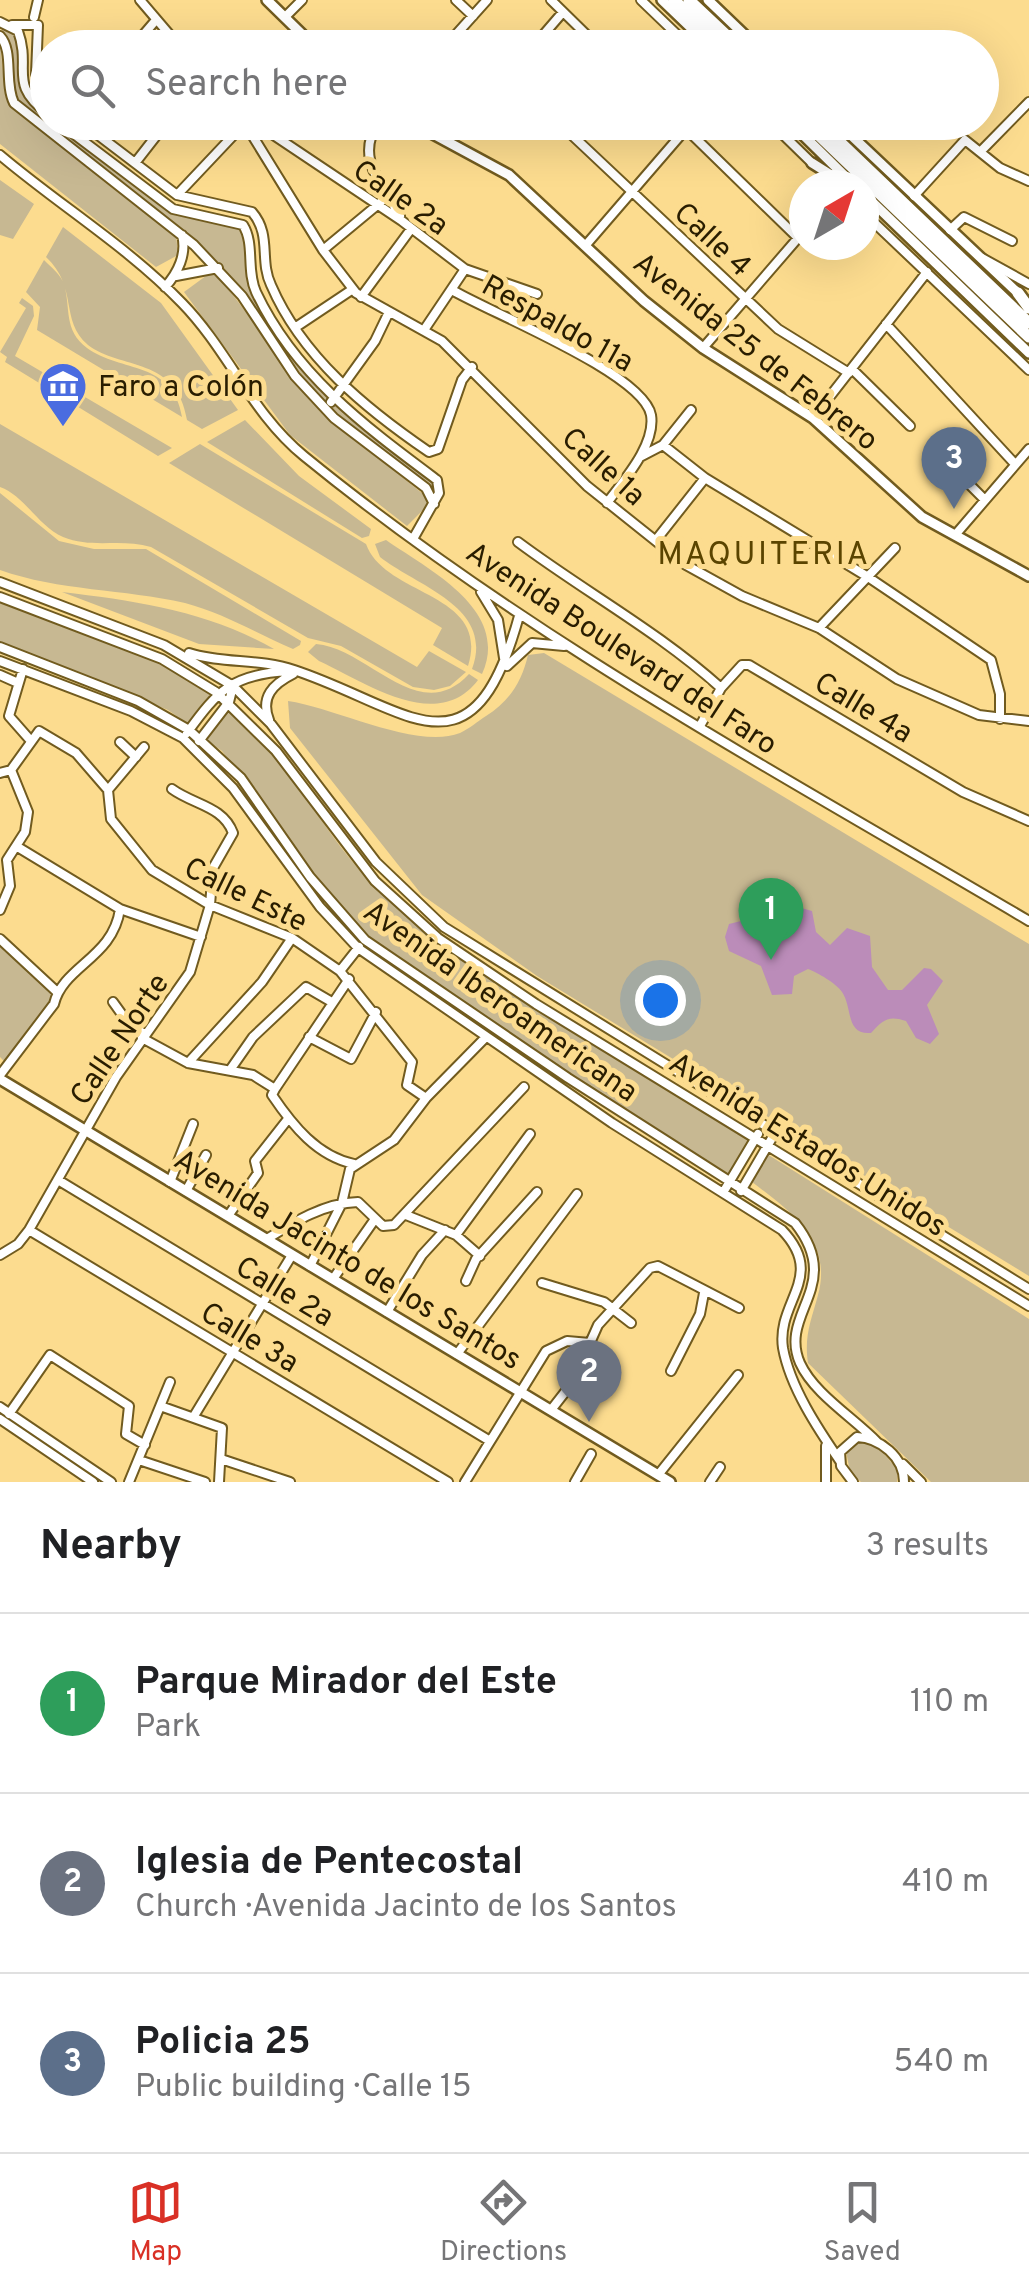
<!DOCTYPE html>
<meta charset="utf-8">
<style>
:root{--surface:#fff;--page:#f2f2f2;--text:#202124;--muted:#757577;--line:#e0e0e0;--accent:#d93025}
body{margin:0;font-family:Overpass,sans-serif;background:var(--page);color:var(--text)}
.compass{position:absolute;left:789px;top:170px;width:90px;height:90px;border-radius:50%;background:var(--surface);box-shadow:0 10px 40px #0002;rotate:39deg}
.you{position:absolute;left:660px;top:1000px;width:35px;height:35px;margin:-25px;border:8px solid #fff;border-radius:50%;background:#1a73e8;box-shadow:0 0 0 15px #1a73e833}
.badge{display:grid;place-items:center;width:65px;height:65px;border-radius:50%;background:var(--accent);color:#fff;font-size:32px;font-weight:700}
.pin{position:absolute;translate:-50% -82px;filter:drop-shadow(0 2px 5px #0008)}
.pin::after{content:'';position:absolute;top:52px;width:35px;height:30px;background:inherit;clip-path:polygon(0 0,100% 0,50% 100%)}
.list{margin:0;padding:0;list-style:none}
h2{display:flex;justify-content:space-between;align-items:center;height:130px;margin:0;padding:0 40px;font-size:42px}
h2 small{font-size:32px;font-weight:400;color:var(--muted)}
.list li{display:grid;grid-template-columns:65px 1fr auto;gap:30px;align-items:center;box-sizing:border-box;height:180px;padding:0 40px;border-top:2px solid var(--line)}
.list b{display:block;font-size:38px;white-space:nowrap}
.list p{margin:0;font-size:32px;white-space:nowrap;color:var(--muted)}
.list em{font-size:32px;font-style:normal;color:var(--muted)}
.icon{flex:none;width:55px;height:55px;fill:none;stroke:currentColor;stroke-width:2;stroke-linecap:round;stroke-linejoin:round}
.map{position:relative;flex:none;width:1029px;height:1482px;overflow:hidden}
.search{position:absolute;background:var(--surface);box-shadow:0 10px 40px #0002;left:30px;right:30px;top:30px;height:110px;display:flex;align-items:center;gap:25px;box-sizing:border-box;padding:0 35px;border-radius:55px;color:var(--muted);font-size:38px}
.sheet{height:670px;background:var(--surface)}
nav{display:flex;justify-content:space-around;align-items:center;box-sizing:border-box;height:140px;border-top:2px solid var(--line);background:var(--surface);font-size:28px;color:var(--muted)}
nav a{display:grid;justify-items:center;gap:5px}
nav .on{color:var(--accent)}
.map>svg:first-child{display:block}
</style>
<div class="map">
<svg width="1029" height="1482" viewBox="0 0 1029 1482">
<rect width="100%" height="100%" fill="#fcdc8f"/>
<!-- green -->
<path fill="#c7b892" d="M 0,24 L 12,26 C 35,65 0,80 47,116 L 48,122 L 56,123 L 157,201 L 242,226 L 248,237 L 256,295 L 317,384 L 434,481 L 433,485 L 429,488 L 334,417 L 219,266 L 14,100 L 8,44 Z
M 0,42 L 5,91 L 14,107 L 176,234 L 178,255 L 156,267 L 0,144 Z
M 0,180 L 34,204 L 13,239 L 0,235 Z
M 63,227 L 161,303 L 238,410 L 202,429 L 187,420 C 177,356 120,370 88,345 C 59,320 79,288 46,257 Z
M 44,260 C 51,267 61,275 64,284 C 71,308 63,330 87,348 C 121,373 173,360 182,417 L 37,330 L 40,307 L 26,292 Z
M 214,270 L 322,412 L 428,498 L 426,507 L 407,526 L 290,435 L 184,292 Z
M 22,298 L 33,306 L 34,316 L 15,356 L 172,448 L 158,456 L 5,362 L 7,357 L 0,352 L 26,308 L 19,303 Z
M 245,420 L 299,476 L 371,529 L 369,536 L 362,538 L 207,442 Z
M 0,424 L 417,667 L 429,651 L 466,672 L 450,686 L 434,690 L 413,687 L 341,646 L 308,638 L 151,547 C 121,538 92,549 63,537 C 38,526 25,496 0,487 Z
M 200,444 L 366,544 C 385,597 491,592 468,666 L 433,645 L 442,628 L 169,463 Z
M 0,493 L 59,541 L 94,549 L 146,549 L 301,641 L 300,645 L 293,649 C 258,634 223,613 185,603 C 124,589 59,591 0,570 Z
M 386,540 C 429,570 511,610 482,674 L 472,669 C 495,607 418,587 380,557 L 375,544 Z
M 62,592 C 137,601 207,611 274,649 L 199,644 Z
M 0,600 L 172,666 L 211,694 L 189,725 L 168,710 L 0,644 Z
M 316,644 C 368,648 419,728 469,674 L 478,680 C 437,734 365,682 319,661 L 308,652 Z
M 544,653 L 1029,944 L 1029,1276 L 537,976 L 422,895 L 290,728 L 288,701 C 336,708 417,750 460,733 C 469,729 478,721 486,716 C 510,701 522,681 528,655 Z
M 229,709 C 291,761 325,840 384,896 C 486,992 632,1065 752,1139 L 729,1174 L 540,1056 L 367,937 L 315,878 L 222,751 L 205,739 Z
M 0,945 L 54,994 L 53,1005 L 5,1062 L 0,1057 Z
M 767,1154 L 1029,1319 L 1029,1482 L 931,1482 L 808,1363 C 804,1336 811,1321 818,1295 C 833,1241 790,1211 752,1182 Z
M 863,1440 L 880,1449 L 898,1470 L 897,1482 L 861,1482 L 850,1472 L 846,1451 Z"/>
<!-- water -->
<path fill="#bb8cb9" d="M 798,907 L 812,911 L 816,932 L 830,945 L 847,928 L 870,936 L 872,967 L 888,990 L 902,990 L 924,968 L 931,969 L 943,981 L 927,1005 L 939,1034 L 930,1044 L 916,1038 L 906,1021 C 888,1015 883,1020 871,1033 C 845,1035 853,1008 842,992 C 836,983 818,973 808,969 L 794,976 L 792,994 L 772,995 L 761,966 L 729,951 L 725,937 L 729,924 L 753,918 L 776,936 Z"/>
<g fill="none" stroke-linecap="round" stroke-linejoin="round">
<!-- minor casing -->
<g stroke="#715b1f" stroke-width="12">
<path id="minor" d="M 140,0 L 181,48
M 456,0 L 473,16
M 551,0 L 600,48
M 641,0 L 691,48
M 34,17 L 38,0
M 285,17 L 302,0
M 0,22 L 18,31 C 32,70 7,83 48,114
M 12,25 L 38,25 L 36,74 L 48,95
M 0,36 C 14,51 4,83 14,103 L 194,245 L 242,296 L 295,376 L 334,418 L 426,488 L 434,504
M 132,48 L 156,20
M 444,48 L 487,0
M 532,48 L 563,12
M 58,122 L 173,209 L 243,225 C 255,244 246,270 256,292 C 295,375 366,427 437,480 L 439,493 L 413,539
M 81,122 L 177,195 L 252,212 C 272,235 259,260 271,285 C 302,357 366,409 429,452 L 438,449 L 462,380 L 472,367
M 244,122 L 323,250 L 356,293 L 442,341 L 587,486 L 686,565 L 742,596 L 819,628 L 897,679 L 979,715 L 1029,721
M 378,122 C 355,159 381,182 400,216
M 558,122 L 778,329 L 849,373
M 679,122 L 798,238
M 770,122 L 812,163
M 981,151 L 1029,102
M 0,155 C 59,205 128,247 182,303 C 228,350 252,414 304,456 C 527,638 782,775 1029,921
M 135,163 L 167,122
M 177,195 L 245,123 L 266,130 L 402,221 L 465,269 L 537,294
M 914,196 L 965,140 L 1000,168 L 1029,181
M 864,213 L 1029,370
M 950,230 L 964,217 L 1012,241
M 585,246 L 692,122
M 323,250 L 381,202
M 982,258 L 1029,284
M 176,276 L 218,268
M 165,287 C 178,273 187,254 182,235
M 452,290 C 491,313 643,373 651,415 C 656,445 623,481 607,503
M 361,297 L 411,229
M 886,324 L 1015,464
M 296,327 L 353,289
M 424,330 L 465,269
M 703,348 L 804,231
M 852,369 L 910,426
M 331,402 L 375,341 L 388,314
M 813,418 L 927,272
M 663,445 L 705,478 L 868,577 L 991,660 L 1000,694 L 1000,719
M 640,457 L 663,445 L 691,410
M 949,464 L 985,500
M 956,534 L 1029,449
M 656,540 L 705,478
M 518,542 C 585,592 659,632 721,688
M 0,582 L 164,645 L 233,686 L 271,724 L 376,862 L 444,927 L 1029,1289
M 481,592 L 498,620 L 504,658
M 0,597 L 162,659 L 216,692 L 276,751 L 375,881 L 438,938 L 536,1004 L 1029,1306
M 819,628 L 895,548
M 0,647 L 138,701 L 189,730 L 241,778 L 310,877 L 365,940 L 568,1078 L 795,1223 C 845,1286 778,1313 800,1363 C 814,1394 854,1418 877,1442
M 189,653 C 223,664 259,658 294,670 C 409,708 472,787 519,616
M 0,661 L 131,711 L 183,738 L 233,788 L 320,907 L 358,948 L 612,1123 L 782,1230 C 827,1277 776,1301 783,1348 C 790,1387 818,1429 840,1461
M 507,666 L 532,643 L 564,646
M 23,669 L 9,716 L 31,741
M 0,675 L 18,683
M 269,720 C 260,697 273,684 293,674
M 700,726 L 721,688 L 742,665 L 749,665 L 963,792 L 1029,821
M 187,733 C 218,690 233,674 289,671
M 199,741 L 229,702 L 233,686
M 120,742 L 136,757
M 0,773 L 11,770 L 39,731 L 76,753 L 108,790 L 111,819 L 152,870 L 210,905 L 292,938 L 340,971 L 412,1062 L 407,1085 L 426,1098
M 108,790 L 144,747
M 16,846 L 120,909 L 201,937
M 0,910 L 10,886 L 7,860 L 25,832 L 28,812 L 11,770
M 0,939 L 56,991
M 340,971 L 359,947
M 113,1002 L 126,1020 L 145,1035
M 309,1037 L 351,1059 L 376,1012
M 142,1038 L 188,1063 L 253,1075 L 275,1089 L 272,1095 C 293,1126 317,1156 354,1164
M 188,1063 L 262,982 L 292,938
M 230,1070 L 253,1037 L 306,987 L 330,1001
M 0,1075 L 54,1004 C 63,966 113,958 120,909
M 275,1089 L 349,979
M 58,1180 L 490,1441
M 170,1182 L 193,1124
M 186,1191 L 206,1155
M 724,1191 L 758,1134
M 741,1191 L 775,1133
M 406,1215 L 456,1235 L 480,1256
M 228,1216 L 258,1173 L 255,1161 L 288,1119
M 29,1230 L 448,1482
M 456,1235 L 530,1134
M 267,1239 C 294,1222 324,1203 358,1202 L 383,1226 L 394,1225 L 524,1087
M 0,1255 L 18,1244 L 29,1230 L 116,1077 L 190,972 L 210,905 L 213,868 L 233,833 C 223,806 194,805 172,789
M 310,1266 L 342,1203 L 350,1169 L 394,1140 L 426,1098 L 486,1037
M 333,1279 L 375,1219
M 466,1281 L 476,1259 L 537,1192
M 542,1283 L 604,1302 L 631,1323
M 387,1312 L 422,1255 L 445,1230
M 457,1354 L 577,1194
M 671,1371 L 700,1314 L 704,1293
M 0,1407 L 111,1482
M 163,1407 L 222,1428 L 219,1482
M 551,1410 L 576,1378
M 9,1414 L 50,1355 L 129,1406 L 126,1434 L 145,1445
M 194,1416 L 292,1255
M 0,1419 L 93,1482
M 221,1459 L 290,1482
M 139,1460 L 205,1482
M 903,1464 L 921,1482
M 658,1475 L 738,1375
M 129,1482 L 170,1382
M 465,1482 L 546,1351 L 567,1341 L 590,1343 L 598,1325 L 650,1268 L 658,1266 L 739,1308
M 575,1482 L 591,1454
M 710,1482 L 720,1467
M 826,1482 L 826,1446
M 853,1482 L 841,1466 L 840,1452 L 857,1437 C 880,1438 904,1457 904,1482"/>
</g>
<!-- major casing -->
<g stroke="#715b1f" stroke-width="14">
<path id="major" d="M 267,0 L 316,48
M 662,0 L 712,48
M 708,0 L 758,48
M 411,122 L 509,175 L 644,301 L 703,348 L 813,418 L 922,517 L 1029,576
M 790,122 L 854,185
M 837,122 L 1020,295
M 812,163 L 847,185
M 864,194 L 1029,353
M 0,1079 L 670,1482"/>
</g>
<!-- highway casing -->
<g stroke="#715b1f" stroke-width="16">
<path id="highway" d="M 674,0 L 725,48
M 689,0 L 740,48
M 805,122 L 1029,337
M 819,122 L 1029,323
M 1018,293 L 1029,308"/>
</g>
<!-- minor -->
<use href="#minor" stroke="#fff" stroke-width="8"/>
<!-- major -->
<use href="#major" stroke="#fff" stroke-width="9"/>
<!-- highway -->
<use href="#highway" stroke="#fff" stroke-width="11"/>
</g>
<!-- icons -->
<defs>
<g id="museum-pin" transform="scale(2.5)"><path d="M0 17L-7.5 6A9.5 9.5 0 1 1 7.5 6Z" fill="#4a6ce0" stroke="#fcdc8f"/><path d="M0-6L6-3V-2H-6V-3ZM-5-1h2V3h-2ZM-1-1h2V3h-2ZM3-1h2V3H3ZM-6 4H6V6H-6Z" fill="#fff"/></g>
</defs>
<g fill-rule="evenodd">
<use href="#museum-pin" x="63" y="386"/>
</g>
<g text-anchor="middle" stroke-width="10" stroke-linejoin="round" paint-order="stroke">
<!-- street labels -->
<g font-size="30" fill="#291d00" stroke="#fcdc8f">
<text transform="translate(401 197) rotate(35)" y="10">Calle 2a</text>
<text transform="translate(713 239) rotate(43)" y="10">Calle 4</text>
<text transform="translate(558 323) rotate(29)" y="10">Respaldo 11a</text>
<text transform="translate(756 351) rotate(38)" y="10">Avenida 25 de Febrero</text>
<text transform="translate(604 466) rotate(42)" y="10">Calle 1a</text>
<text transform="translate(622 648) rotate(33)" y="10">Avenida Boulevard del Faro</text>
<text transform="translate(864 707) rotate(31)" y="10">Calle 4a</text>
<text transform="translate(246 894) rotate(26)" y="10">Calle Este</text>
<text transform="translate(501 1001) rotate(35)" y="10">Avenida Iberoamericana</text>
<text transform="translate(119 1039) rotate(-56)" y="10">Calle Norte</text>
<text transform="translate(808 1144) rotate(32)" y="10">Avenida Estados Unidos</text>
<text transform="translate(348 1259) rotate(31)" y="10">Avenida Jacinto de los Santos</text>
<text transform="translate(285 1291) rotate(31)" y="10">Calle 2a</text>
<text transform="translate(250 1337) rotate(31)" y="10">Calle 3a</text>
</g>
<!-- poi labels -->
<g font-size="30" fill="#291d00" stroke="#fcdc8f" text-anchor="start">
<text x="98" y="396">Faro a Colón</text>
</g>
<!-- neighbourhood labels -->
<g font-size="32" letter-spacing="2.5" fill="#5a4400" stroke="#fcdc8f">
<text x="764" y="564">MAQUITERIA</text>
</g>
</g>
</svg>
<svg class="compass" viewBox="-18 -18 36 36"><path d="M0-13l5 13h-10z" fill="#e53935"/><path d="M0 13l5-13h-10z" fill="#757577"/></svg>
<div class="you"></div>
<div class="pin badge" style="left:771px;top:960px;background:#2e9e5b">1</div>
<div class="pin badge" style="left:589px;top:1422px;background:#6b7280">2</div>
<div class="pin badge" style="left:954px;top:509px;background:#5c6f8a">3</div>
<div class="search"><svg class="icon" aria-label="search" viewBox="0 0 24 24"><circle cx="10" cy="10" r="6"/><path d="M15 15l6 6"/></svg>Search here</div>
</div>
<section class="sheet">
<h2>Nearby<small>3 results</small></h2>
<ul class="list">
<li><span class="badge" style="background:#2e9e5b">1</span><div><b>Parque Mirador del Este</b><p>Park</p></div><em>110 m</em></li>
<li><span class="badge" style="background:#6b7280">2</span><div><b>Iglesia de Pentecostal</b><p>Church · Avenida Jacinto de los Santos</p></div><em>410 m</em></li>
<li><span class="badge" style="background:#5c6f8a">3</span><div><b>Policia 25</b><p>Public building · Calle 15</p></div><em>540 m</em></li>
</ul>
</section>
<nav>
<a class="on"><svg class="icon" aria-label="map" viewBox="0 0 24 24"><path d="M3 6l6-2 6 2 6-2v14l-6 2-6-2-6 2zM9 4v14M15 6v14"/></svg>Map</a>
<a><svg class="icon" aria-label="directions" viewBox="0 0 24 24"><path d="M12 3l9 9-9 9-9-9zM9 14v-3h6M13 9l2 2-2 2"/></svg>Directions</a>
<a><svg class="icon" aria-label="saved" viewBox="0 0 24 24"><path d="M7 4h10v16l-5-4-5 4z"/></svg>Saved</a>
</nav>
